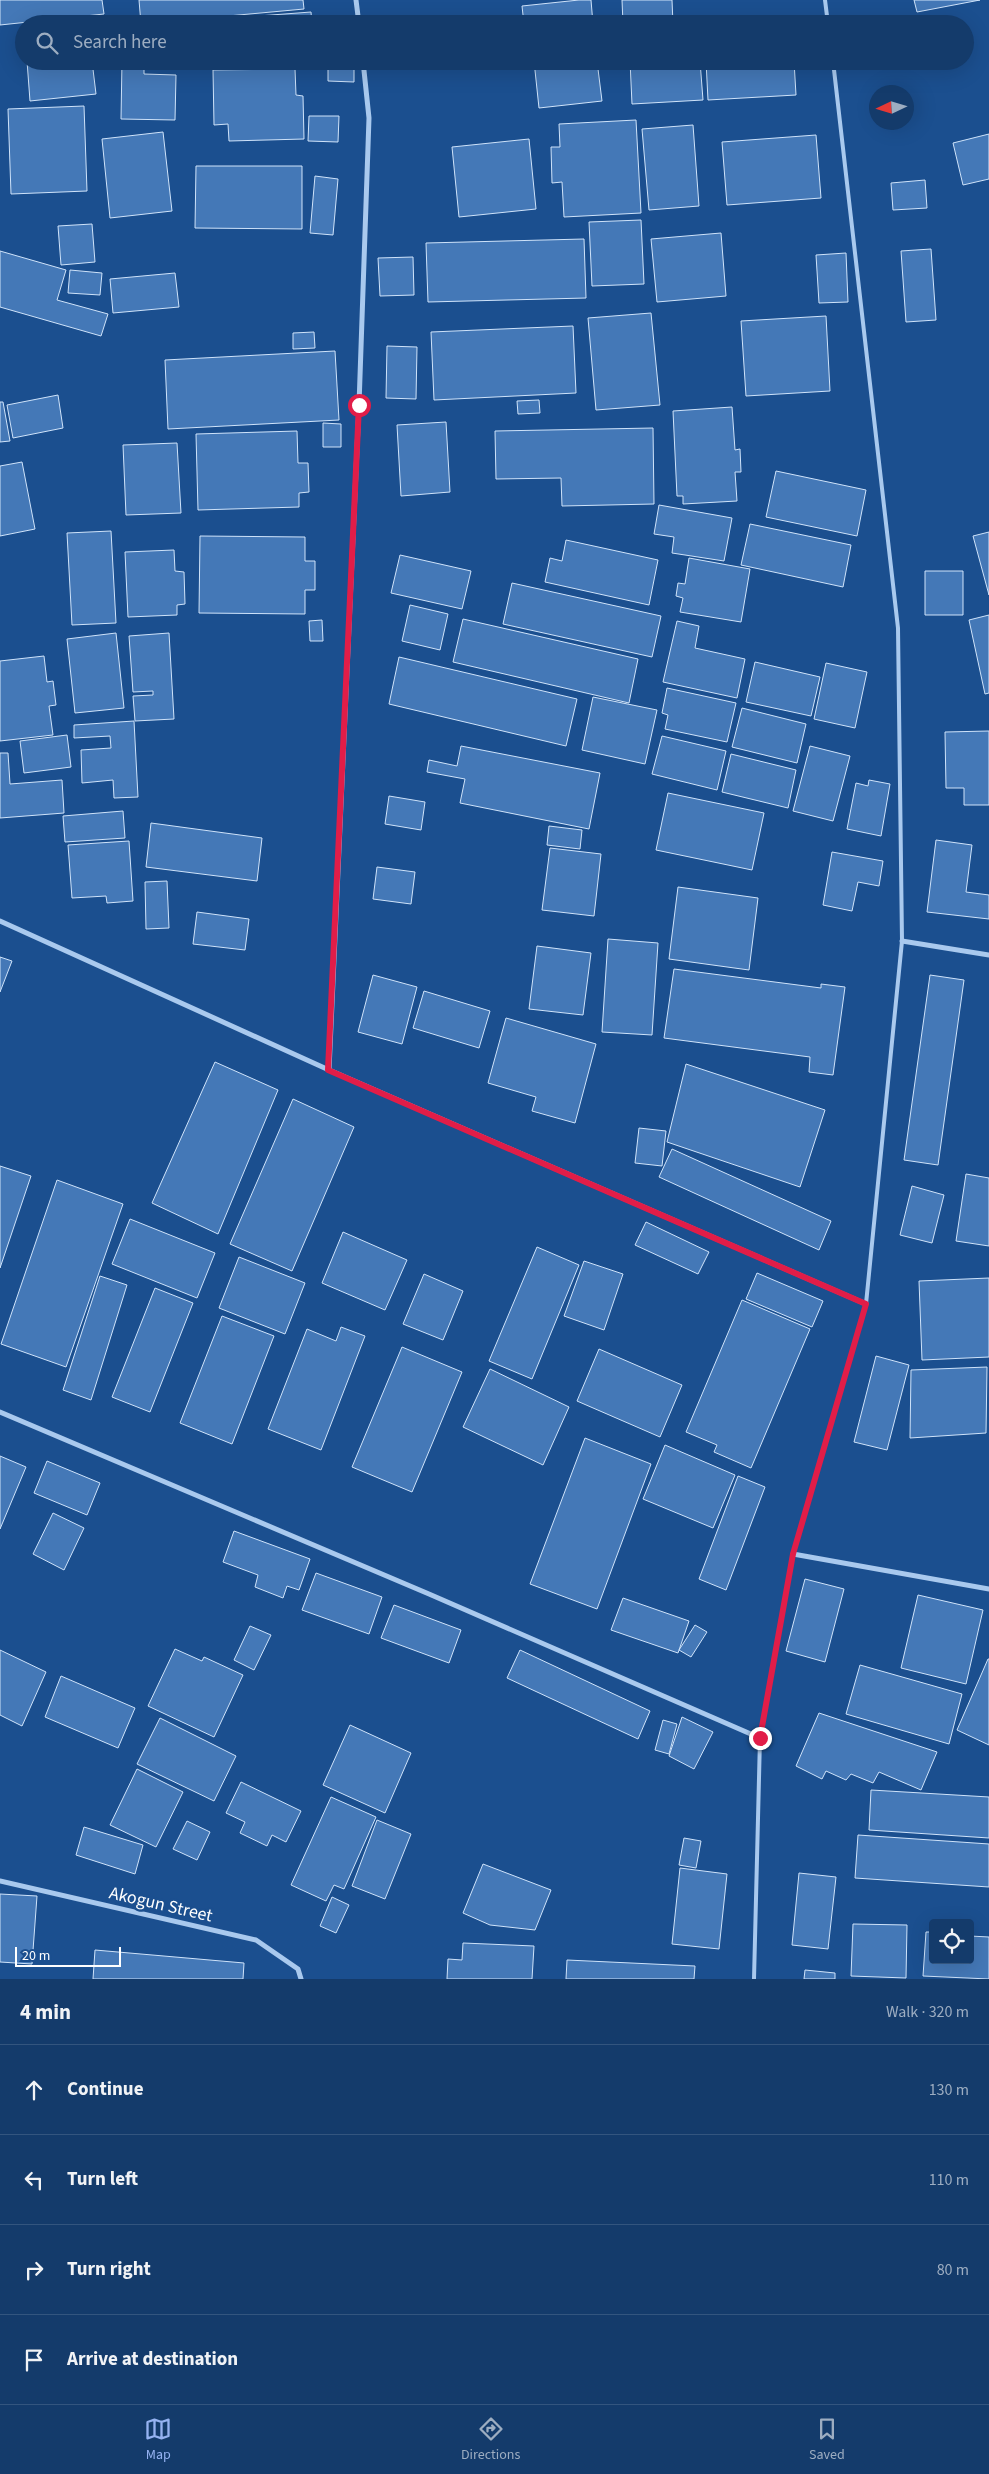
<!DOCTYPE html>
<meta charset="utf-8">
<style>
:root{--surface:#143b6b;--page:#1d4271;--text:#f1f3f6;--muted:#9dadc1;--line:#33557e;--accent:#95b2f1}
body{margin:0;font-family:"Source Sans 3",sans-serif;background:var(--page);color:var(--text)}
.controls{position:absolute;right:15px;bottom:15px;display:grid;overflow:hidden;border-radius:5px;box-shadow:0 5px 20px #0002}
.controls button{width:45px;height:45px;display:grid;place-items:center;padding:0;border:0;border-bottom:1px solid var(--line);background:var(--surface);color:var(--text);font:25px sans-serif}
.compass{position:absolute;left:869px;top:85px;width:45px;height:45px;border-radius:50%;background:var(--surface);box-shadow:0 5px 20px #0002;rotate:266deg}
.scale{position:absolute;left:15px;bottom:12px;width:106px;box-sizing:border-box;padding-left:5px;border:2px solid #fff;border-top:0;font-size:14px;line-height:18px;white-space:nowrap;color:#fff;-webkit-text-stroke:4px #1b4f8f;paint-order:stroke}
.stop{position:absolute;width:15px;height:15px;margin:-11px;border:4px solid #e11d48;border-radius:50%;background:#fff}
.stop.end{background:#e11d48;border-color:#fff;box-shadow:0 1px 5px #0008}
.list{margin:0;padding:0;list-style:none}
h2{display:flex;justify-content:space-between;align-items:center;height:65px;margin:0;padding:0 20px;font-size:21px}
h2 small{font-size:16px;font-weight:400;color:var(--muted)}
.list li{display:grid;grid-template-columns:32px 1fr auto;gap:15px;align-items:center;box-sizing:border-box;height:90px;padding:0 20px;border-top:1px solid var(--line)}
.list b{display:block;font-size:19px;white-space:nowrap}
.list em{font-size:16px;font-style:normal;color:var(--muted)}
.icon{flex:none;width:28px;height:28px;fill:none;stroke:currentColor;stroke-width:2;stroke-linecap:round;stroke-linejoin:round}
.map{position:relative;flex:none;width:989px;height:1979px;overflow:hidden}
.search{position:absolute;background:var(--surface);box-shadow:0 5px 20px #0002;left:15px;right:15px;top:15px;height:55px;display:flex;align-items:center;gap:12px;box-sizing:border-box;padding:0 18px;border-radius:28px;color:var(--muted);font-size:19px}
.sheet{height:425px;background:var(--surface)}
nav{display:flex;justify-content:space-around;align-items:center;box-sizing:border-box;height:70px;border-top:1px solid var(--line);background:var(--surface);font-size:14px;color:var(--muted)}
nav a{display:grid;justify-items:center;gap:2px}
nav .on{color:var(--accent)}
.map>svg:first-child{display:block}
</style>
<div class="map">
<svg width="989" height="1979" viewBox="0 0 989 1979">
<rect width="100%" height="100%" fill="#1b4f8f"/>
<!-- building -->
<path fill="#4478b7" stroke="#cfe3fa" d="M 0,0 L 102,0 L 104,14 L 0,25 Z
M 139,0 L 303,0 L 304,9 L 141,24 Z
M 579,0 L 591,0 L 593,24 L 524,24 L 522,6 Z
M 622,0 L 672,0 L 673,24 L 623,24 Z
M 914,0 L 980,0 L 917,12 Z
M 311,12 L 312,24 L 192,24 L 192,21 Z
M 88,18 L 89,24 L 28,24 Z
M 27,61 L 92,61 L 96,94 L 30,101 Z
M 122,61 L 144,61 L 144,74 L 176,75 L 175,120 L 121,119 Z
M 328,61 L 354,61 L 354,82 L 328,81 Z
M 534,61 L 597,61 L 602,101 L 539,108 Z
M 630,61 L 700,61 L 703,100 L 632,104 Z
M 706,61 L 794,61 L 796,95 L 708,100 Z
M 295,69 L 296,95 L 303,96 L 304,139 L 229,141 L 228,124 L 214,125 L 213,70 Z
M 84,106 L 87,191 L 11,194 L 8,109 Z
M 309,116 L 339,116 L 338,142 L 308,141 Z
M 636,120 L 641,213 L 564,217 L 562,182 L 552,183 L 551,147 L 560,147 L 559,124 Z
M 693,125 L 699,206 L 649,210 L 642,129 Z
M 163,132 L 172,211 L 110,218 L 102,139 Z
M 989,134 L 989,179 L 963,185 L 953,143 Z
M 816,135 L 821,198 L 727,205 L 722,142 Z
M 529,139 L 536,209 L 459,217 L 452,147 Z
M 196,166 L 302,166 L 302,229 L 195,228 Z
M 315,176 L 338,179 L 333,235 L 310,233 Z
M 925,180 L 927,208 L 893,210 L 891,183 Z
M 641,220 L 644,284 L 592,286 L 589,222 Z
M 92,224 L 95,262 L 61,265 L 58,226 Z
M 721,233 L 726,296 L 657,302 L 651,239 Z
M 584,239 L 586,298 L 428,302 L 426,243 Z
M 931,249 L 936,320 L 906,322 L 901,251 Z
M 0,251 L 66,270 L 57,300 L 108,314 L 101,336 L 0,307 Z
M 846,253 L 848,302 L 819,303 L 816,255 Z
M 413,257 L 414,295 L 380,296 L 378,258 Z
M 70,270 L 102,273 L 100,295 L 68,293 Z
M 175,273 L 179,307 L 113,313 L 110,279 Z
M 651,313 L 660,405 L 596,410 L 588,318 Z
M 826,316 L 830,391 L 746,396 L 741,321 Z
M 573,326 L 576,393 L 434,400 L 431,332 Z
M 314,332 L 315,348 L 293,349 L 293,333 Z
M 387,346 L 417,347 L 416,399 L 386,398 Z
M 335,351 L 339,420 L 168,429 L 165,360 Z
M 58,395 L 63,428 L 13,438 L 7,405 Z
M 539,400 L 540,413 L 518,414 L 517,401 Z
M 0,402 L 3,402 L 10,441 L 0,442 Z
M 732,407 L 735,450 L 740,449 L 741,472 L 735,472 L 737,501 L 683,504 L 683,496 L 677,496 L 673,411 Z
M 446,422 L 450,492 L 401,496 L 397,425 Z
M 323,423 L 341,424 L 341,447 L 323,447 Z
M 653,428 L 654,504 L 562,506 L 561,478 L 496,479 L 495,431 Z
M 297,431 L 298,463 L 308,463 L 309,492 L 299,493 L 299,507 L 198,510 L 196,434 Z
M 177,443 L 181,513 L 126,515 L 123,445 Z
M 22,462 L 35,529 L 0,536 L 0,466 Z
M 776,471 L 866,490 L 857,536 L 766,517 Z
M 659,505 L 732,518 L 724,561 L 672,553 L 674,537 L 654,534 Z
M 750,524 L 851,545 L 843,587 L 741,565 Z
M 111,531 L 116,623 L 72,625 L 67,533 Z
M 989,532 L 989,595 L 973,536 Z
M 200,536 L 305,537 L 305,561 L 315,561 L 315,590 L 305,590 L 305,614 L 199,613 Z
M 566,540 L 658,560 L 649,605 L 545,582 L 550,558 L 562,561 Z
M 174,550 L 175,571 L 184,572 L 185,604 L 177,605 L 177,615 L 128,617 L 125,552 Z
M 400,555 L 471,571 L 462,609 L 391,593 Z
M 689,558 L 750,569 L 741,622 L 680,612 L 683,598 L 676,596 L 678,583 L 685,584 Z
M 925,571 L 963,571 L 963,615 L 925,615 Z
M 512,583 L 661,616 L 652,657 L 503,624 Z
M 410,605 L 448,614 L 440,650 L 402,641 Z
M 989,615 L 989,693 L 985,694 L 969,620 Z
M 463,619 L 638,659 L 629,703 L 453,662 Z
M 322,620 L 323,641 L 310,641 L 309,621 Z
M 677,621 L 699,626 L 695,648 L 745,659 L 737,698 L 663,682 Z
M 116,633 L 124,708 L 75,713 L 67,639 Z
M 169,633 L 174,719 L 135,721 L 133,696 L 153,695 L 153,691 L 133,692 L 129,636 Z
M 44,656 L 47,682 L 53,681 L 56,705 L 49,706 L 53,735 L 0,741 L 0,661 Z
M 399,657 L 577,699 L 566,746 L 389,704 Z
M 755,662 L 820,677 L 811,716 L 746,702 Z
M 826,663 L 867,672 L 855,728 L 814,719 Z
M 667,688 L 736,703 L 727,742 L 665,729 L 668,715 L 662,713 Z
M 593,697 L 657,710 L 645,764 L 582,750 Z
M 742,708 L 806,724 L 797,763 L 732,747 Z
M 134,721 L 138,797 L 114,798 L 113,780 L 82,783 L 81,750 L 111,748 L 110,736 L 74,738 L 74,725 Z
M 989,731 L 989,805 L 964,805 L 964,788 L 946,788 L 945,732 Z
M 67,735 L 71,767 L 24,773 L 20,741 Z
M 662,736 L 726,751 L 717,790 L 652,774 Z
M 461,746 L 600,773 L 589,829 L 460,803 L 465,779 L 427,772 L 429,760 L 457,766 Z
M 810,746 L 850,756 L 833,821 L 793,811 Z
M 0,753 L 8,753 L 10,784 L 62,780 L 64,813 L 0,818 Z
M 731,754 L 796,770 L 788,808 L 722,792 Z
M 869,780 L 890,784 L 881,836 L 847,829 L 856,783 L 868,786 Z
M 668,793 L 764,813 L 752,870 L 656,850 Z
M 389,796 L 425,802 L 421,830 L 385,824 Z
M 123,811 L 125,838 L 65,842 L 63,816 Z
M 151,823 L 262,838 L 257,881 L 146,867 Z
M 549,826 L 582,830 L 580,849 L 547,845 Z
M 936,840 L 972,845 L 966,892 L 989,895 L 989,919 L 927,912 Z
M 129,841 L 133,901 L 107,903 L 106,896 L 72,898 L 68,845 Z
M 550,848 L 601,854 L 594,916 L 542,910 Z
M 832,852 L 883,861 L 879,886 L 858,882 L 852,911 L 823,905 Z
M 377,867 L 415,872 L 411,904 L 373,899 Z
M 167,881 L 169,928 L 146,929 L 145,882 Z
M 678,887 L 758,898 L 749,970 L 669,959 Z
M 197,912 L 249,919 L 245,950 L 193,944 Z
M 608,939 L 658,943 L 652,1035 L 602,1032 Z
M 537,946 L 591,953 L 583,1015 L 529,1009 Z
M 0,957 L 12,961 L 0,992 Z
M 674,969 L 821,988 L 821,984 L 845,987 L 833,1075 L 809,1072 L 810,1057 L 664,1038 Z
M 373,975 L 417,987 L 402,1044 L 358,1032 Z
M 930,975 L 964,980 L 938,1165 L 904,1160 Z
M 424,991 L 490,1011 L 479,1048 L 413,1028 Z
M 506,1018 L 596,1044 L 575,1123 L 532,1111 L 536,1097 L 488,1083 Z
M 215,1062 L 278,1090 L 218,1234 L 152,1203 Z
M 686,1064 L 825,1110 L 800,1187 L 667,1142 Z
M 293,1099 L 354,1127 L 292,1271 L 230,1244 Z
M 639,1128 L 666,1131 L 662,1166 L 635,1163 Z
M 672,1149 L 831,1221 L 819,1250 L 659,1177 Z
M 0,1166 L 31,1176 L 0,1268 Z
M 966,1174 L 989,1178 L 989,1246 L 956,1241 Z
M 57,1180 L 123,1204 L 66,1367 L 1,1344 Z
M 912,1186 L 944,1195 L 932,1243 L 900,1235 Z
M 130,1219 L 215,1253 L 197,1298 L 112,1264 Z
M 646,1222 L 709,1252 L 698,1274 L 635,1245 Z
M 343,1232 L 407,1260 L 385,1310 L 322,1283 Z
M 537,1247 L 579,1265 L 532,1379 L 489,1361 Z
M 239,1257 L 305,1283 L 285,1334 L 219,1308 Z
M 584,1261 L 623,1274 L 604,1330 L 564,1316 Z
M 757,1273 L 823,1301 L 812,1327 L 746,1299 Z
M 424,1274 L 463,1291 L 443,1340 L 403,1324 Z
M 100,1276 L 127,1285 L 91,1400 L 63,1390 Z
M 989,1278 L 989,1357 L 922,1360 L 919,1281 Z
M 155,1288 L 193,1303 L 150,1412 L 112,1397 Z
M 742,1300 L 810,1329 L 751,1468 L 714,1452 L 717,1445 L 686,1432 Z
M 222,1316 L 274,1336 L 232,1444 L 180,1423 Z
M 341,1327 L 365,1336 L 321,1450 L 268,1429 L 307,1329 L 336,1341 Z
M 402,1347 L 462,1372 L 412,1492 L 352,1467 Z
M 599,1349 L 682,1385 L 660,1437 L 577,1401 Z
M 876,1356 L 909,1365 L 887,1450 L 854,1442 Z
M 987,1367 L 986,1433 L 910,1438 L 911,1370 Z
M 490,1369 L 569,1407 L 543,1465 L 463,1427 Z
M 585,1438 L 651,1464 L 597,1609 L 530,1584 Z
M 665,1445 L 735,1475 L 713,1528 L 643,1499 Z
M 0,1456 L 26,1467 L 0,1529 Z
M 47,1461 L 100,1483 L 87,1515 L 34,1493 Z
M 738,1476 L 765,1487 L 726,1590 L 699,1579 Z
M 53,1513 L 84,1528 L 64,1570 L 33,1554 Z
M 234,1531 L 310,1559 L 299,1590 L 287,1586 L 283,1598 L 255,1587 L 258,1575 L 223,1562 Z
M 316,1573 L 382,1597 L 369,1634 L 302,1610 Z
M 805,1579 L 844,1589 L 825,1662 L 786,1651 Z
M 918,1595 L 983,1610 L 966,1684 L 901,1668 Z
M 623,1598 L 689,1621 L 678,1653 L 611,1630 Z
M 394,1605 L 461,1630 L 449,1663 L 381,1638 Z
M 695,1625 L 707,1632 L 691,1657 L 679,1650 Z
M 250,1626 L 271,1635 L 254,1670 L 234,1660 Z
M 175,1649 L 202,1661 L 204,1657 L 243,1675 L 214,1737 L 148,1706 Z
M 0,1650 L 46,1672 L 22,1726 L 0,1715 Z
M 520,1650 L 650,1711 L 638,1739 L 507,1678 Z
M 988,1659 L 989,1659 L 989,1745 L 957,1730 Z
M 860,1665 L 962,1694 L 949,1744 L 846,1714 Z
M 61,1676 L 135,1708 L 118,1748 L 45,1717 Z
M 819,1713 L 937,1752 L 921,1790 L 879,1772 L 873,1783 L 851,1774 L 846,1780 L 826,1771 L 822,1779 L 796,1766 Z
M 682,1717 L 713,1732 L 694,1769 L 669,1756 Z
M 160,1718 L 236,1756 L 214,1801 L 137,1764 Z
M 663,1720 L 677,1724 L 669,1754 L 655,1750 Z
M 350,1725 L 411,1753 L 385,1813 L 323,1785 Z
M 137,1769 L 183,1792 L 156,1847 L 110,1825 Z
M 241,1782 L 301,1811 L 286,1842 L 272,1835 L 267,1846 L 240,1833 L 245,1822 L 226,1813 Z
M 871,1790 L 989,1797 L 989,1838 L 869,1830 Z
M 331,1797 L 376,1817 L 344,1889 L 334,1885 L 326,1901 L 291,1885 Z
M 377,1820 L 411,1834 L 385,1899 L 352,1886 Z
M 187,1821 L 210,1832 L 197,1860 L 173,1849 Z
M 84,1827 L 143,1845 L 135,1874 L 76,1855 Z
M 858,1835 L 989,1844 L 989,1887 L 855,1878 Z
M 684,1838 L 701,1841 L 696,1868 L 679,1865 Z
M 483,1864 L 551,1890 L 535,1930 L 490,1925 L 463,1913 Z
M 680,1868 L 727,1874 L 719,1949 L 672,1944 Z
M 799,1873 L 836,1877 L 828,1949 L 792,1945 Z
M 0,1894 L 37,1896 L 32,1964 L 0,1962 Z
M 332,1897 L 349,1905 L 336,1933 L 320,1926 Z
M 853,1924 L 907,1925 L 906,1978 L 851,1976 Z
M 926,1932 L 933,1932 L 933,1960 L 970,1960 L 970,1936 L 989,1937 L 989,1979 L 923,1976 Z
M 463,1943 L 534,1946 L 532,1979 L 447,1979 L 448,1959 L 462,1960 Z
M 95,1950 L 244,1963 L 243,1979 L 93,1979 Z
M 567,1960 L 695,1966 L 694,1979 L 566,1979 Z
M 805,1970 L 835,1973 L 835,1979 L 804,1979 Z"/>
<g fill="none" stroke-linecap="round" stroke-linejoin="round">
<!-- lane -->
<path stroke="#a9c9ee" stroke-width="4" d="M 825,0 L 828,24
M 754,1979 L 760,1738 L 793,1554 L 866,1304 L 902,941 L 898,628 L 833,61"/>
<!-- street -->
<path stroke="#a9c9ee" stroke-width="5" d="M 356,0 L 359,24
M 0,921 L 329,1070 L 866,1304
M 902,941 L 989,955
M 329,1070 L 359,405 L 369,118 L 363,61
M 0,1412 L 429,1594 L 760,1738
M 793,1554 L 989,1589
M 0,1881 L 256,1940 L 298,1969 L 301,1979"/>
</g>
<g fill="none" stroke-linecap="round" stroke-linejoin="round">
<!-- route -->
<path stroke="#e11d48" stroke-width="6" d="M 359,405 L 328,1070 L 866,1304 L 793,1554 L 760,1738"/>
</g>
<g text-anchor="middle" stroke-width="5" stroke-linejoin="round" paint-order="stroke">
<!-- street labels -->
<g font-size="18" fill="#fff" stroke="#1b4f8f">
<text transform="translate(161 1904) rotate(13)" y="6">Akogun Street</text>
</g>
</g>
</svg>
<div class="controls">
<button><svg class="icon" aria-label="locate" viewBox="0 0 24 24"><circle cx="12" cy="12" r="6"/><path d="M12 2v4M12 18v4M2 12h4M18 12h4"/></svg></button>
</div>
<svg class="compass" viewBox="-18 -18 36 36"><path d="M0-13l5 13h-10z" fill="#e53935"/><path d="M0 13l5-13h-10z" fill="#9dadc1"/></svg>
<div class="scale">20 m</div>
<div class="stop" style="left:359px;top:405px"></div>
<div class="stop end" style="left:760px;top:1738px"></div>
<div class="search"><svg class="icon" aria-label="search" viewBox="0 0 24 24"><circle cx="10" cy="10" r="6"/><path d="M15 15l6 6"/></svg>Search here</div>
</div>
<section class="sheet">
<h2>4 min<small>Walk · 320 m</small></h2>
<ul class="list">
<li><svg class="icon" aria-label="ahead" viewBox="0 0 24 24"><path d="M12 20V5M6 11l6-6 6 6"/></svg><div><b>Continue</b></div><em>130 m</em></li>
<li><svg class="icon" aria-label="left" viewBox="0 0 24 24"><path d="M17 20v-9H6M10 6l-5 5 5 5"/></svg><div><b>Turn left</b></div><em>110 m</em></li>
<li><svg class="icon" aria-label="right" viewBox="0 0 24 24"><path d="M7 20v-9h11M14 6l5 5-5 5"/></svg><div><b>Turn right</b></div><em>80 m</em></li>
<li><svg class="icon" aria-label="arrive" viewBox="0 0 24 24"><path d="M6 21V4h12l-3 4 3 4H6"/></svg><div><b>Arrive at destination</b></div></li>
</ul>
</section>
<nav>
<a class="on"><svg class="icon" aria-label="map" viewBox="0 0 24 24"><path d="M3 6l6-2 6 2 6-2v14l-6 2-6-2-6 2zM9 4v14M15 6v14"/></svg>Map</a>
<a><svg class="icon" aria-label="directions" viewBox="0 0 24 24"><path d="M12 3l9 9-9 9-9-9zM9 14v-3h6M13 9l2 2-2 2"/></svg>Directions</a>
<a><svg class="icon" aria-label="saved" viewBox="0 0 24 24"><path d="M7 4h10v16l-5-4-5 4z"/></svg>Saved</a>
</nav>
